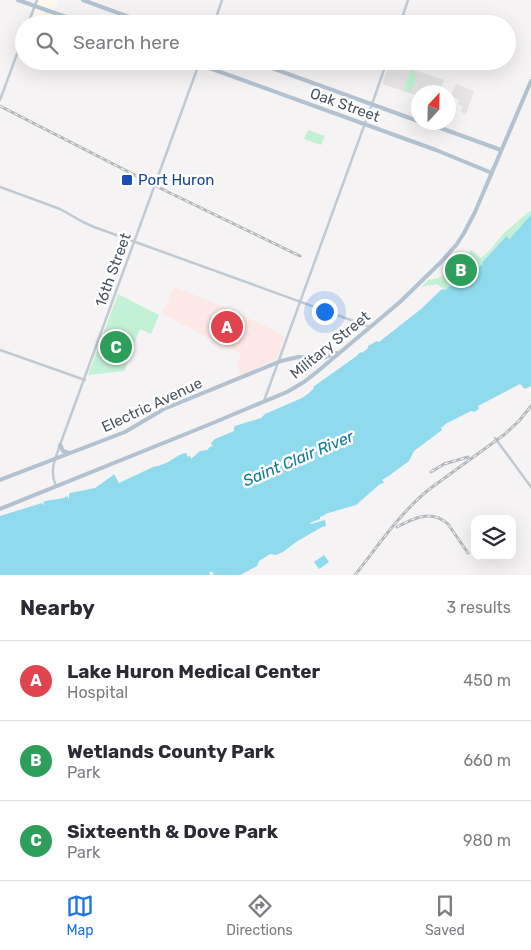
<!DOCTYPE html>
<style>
:root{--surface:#fff;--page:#f2f2f3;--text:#2b2b33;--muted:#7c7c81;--line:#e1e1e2;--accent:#1a73e8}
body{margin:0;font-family:Rubik,sans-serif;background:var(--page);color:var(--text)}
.controls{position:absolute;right:15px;bottom:15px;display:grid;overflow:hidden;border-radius:10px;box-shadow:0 5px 20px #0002}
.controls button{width:45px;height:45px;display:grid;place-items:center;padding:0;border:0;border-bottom:1px solid var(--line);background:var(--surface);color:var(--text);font:25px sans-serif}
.compass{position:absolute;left:411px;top:85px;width:45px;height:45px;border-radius:50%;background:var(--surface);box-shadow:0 5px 20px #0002;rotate:22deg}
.you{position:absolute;left:324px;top:311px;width:18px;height:18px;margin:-12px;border:4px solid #fff;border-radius:50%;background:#1a73e8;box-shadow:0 0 0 8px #1a73e833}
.badge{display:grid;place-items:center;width:32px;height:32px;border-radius:50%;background:var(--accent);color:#fff;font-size:16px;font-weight:700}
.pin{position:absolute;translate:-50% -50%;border:2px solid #fff;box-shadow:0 1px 5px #0006}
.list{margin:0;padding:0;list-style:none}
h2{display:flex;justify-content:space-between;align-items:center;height:65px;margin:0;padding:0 20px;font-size:21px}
h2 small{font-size:16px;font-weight:400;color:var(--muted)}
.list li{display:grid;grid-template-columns:32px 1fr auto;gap:15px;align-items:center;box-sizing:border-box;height:80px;padding:0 20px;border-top:1px solid var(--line)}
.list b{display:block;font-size:19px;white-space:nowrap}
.list p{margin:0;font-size:16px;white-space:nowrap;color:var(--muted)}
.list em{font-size:16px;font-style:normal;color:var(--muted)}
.icon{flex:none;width:28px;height:28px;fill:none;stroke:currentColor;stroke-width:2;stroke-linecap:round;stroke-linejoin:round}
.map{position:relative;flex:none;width:531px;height:575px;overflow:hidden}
.search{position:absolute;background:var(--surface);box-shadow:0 5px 20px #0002;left:15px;right:15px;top:15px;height:55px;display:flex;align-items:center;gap:12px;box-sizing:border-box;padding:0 18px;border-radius:28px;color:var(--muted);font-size:19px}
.sheet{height:305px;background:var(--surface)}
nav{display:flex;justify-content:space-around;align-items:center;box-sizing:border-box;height:70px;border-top:1px solid var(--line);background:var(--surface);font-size:14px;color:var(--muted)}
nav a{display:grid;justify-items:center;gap:2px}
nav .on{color:var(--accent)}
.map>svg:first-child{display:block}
</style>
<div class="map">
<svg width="531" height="575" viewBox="0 0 531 575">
<rect width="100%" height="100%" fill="#f5f3f3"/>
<!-- commercial -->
<path fill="#fdf9ef" d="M 39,0 L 58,0 L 54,11 L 37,5 Z
M 36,8 L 53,15 L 52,18 L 45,15 L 43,21 L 33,17 Z"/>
<!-- education -->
<path fill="#e6e4e5" d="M 390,62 L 444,80 L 440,92 L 418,92 L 418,96 L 382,84 Z
M 456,84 L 474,91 L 466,114 L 461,112 L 463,106 L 458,104 L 460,100 L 451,96 Z"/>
<!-- medical -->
<path fill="#fce8e6" d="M 174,287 L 225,307 L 285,336 L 276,360 L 241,375 L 237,366 L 241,354 L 162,314 Z"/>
<!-- green -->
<path fill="#c3f1d5" d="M 411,70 L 415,72 L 417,76 L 411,92 L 405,90 L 405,80 L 408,79 Z
M 308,130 L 325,136 L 321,145 L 304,139 Z
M 531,210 L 530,219 L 510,239 L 506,236 C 499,245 491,253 482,261 L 483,264 L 445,290 L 437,284 L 421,287 L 428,280 L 442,277 L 458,261 L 459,262 L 468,254 L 471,250 L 481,258 L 490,250 L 504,233 Z
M 118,294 L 159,315 L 151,334 L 140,329 L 128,359 L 125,371 L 88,375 Z"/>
<!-- water -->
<path fill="#90daee" d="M 531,214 L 531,386 L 525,389 L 520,384 L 478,406 L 479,409 L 474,412 L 471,411 L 447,423 L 441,428 L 442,430 L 414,451 L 409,461 L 390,475 L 382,480 L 384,483 L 380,484 L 356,505 L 325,514 L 325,515 L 320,517 L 320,519 L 310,523 L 311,524 L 325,520 L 326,526 L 322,527 L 296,542 L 283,552 L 276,555 L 270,554 L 259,561 L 257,566 L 240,575 L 214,575 L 212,571 L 209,573 L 210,575 L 0,575 L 0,516 L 42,503 L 43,505 L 44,504 L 43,502 C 51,499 61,500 68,496 L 68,498 L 69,498 L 69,495 L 70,493 L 95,488 L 112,476 L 114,474 L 119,483 L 153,467 C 157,466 162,465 166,463 C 173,460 178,454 186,453 L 188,457 L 190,456 L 191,459 L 200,451 L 207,450 L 211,446 L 213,447 L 211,443 L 215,439 L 234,431 L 234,428 L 235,426 L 261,418 L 265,414 L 302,398 L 309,393 L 314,388 L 313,387 L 358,355 L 358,354 L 361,352 L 362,353 L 368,348 L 368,346 L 377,341 L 379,342 L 421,309 L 442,289 L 444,290 L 446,289 L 483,264 L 482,262 C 491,253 499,245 506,236 L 510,239 C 514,233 519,229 523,224 C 526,219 529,219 531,214 Z
M 324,555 L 329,562 L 319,569 L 314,562 Z"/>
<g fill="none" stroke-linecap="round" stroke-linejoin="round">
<!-- tertiary -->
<path stroke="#c1cad2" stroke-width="2.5" d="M 28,24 L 37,0
M 214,24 L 222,0
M 400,24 L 408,0
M 0,100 L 24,35
M 0,187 L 60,209 L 83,222 L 94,227 L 370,327
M 0,350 L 85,380
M 264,401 L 372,104 L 387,61
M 495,438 L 531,487
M 56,486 C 49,470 55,460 60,445 L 200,61"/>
<!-- primary -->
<path stroke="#b3c2d1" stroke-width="4" d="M 18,0 L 86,24
M 83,0 L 148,24
M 190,61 L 436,150 L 492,173
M 252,61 L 418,121
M 424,122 L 501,150
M 60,445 L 63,451 L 69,453
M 0,480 L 125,432 L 164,409 L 281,361 L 298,357 L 322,358 L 337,353
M 0,509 L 208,425 L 287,392 L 304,382 L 318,371 L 400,302 L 440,263 L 457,244 L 464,233 L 475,212 L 531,81"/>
<!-- rail casing -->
<g stroke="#b5b8bd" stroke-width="3">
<path id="rail" d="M 0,106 L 168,192 L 300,256
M 431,472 L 444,464 L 468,457
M 397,527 C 414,518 431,509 448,524 L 468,553
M 355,575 C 378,546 402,510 431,488 L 505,434 L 519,421 L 531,406"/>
</g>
<!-- rail -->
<use href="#rail" stroke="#fff" stroke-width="1" stroke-dasharray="4" stroke-linecap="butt"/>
</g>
<!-- markers -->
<rect fill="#1a4fb4" stroke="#fff" stroke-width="2" x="121" y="174" width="12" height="12" rx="2.5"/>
<g text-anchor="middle" stroke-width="5" stroke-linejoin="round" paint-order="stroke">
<!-- street labels -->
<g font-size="15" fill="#4a5661" stroke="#fff">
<text transform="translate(345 105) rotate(20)" y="5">Oak Street</text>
<text transform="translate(113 270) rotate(-70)" y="5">16th Street</text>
<text transform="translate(330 345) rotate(-39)" y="5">Military Street</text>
<text transform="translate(152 405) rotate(-25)" y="5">Electric Avenue</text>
</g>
<!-- transit labels -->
<g font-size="15" fill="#164399" stroke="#fff" text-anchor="start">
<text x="138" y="185">Port Huron</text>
</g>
<!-- water labels -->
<g font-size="16" font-style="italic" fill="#0c7c9b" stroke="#fff">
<text transform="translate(298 458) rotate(-23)" y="6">Saint Clair River</text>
</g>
</g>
</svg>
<div class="controls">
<button><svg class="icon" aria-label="layers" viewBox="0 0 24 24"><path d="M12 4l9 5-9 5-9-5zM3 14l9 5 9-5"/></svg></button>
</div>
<svg class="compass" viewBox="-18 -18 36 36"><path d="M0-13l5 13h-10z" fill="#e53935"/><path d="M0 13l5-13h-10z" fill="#7c7c81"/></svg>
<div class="you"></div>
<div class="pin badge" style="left:227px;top:327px;background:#e0444e">A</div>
<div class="pin badge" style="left:461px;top:270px;background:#2e9e5b">B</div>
<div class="pin badge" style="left:116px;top:347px;background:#2e9e5b">C</div>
<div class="search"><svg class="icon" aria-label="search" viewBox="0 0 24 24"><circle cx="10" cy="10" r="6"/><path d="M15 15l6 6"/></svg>Search here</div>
</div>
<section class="sheet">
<h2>Nearby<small>3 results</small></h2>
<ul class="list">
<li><span class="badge" style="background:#e0444e">A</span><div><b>Lake Huron Medical Center</b><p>Hospital</p></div><em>450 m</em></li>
<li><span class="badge" style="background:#2e9e5b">B</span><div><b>Wetlands County Park</b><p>Park</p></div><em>660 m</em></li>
<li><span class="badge" style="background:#2e9e5b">C</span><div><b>Sixteenth &amp; Dove Park</b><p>Park</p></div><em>980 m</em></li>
</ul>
</section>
<nav>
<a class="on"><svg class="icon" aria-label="map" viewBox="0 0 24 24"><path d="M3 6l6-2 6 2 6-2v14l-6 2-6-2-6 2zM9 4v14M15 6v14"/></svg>Map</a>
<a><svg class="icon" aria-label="directions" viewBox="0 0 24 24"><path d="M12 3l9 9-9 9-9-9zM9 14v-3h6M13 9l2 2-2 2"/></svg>Directions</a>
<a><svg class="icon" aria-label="saved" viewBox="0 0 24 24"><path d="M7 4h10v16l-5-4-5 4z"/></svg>Saved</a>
</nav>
